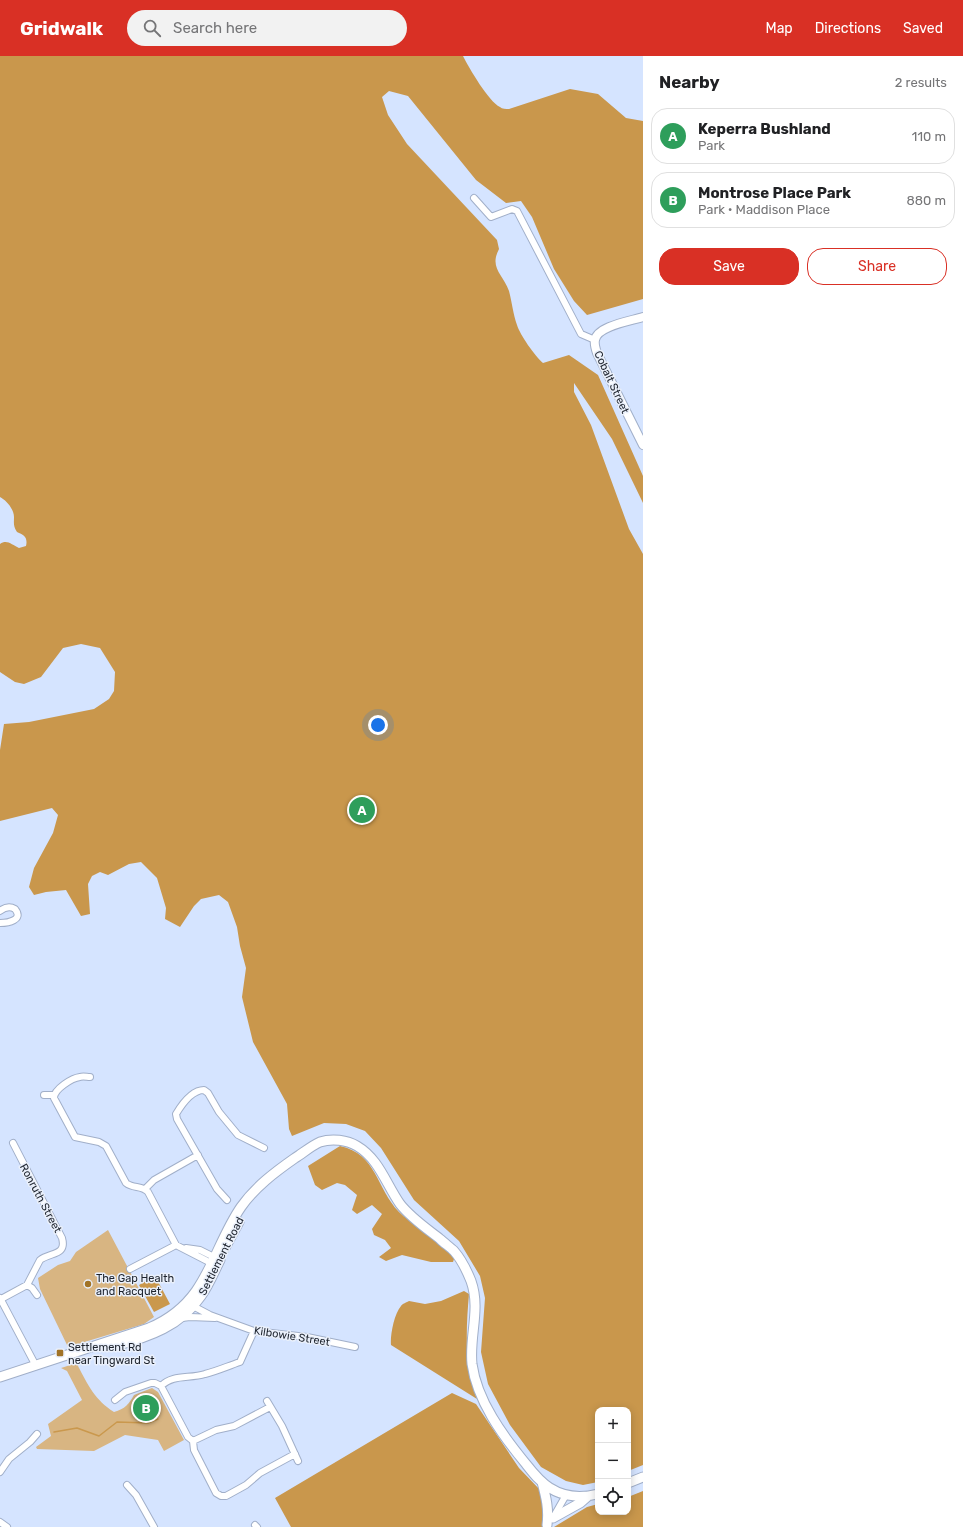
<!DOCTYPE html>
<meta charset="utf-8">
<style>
:root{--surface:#fff;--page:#f2f2f2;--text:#202124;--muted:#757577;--line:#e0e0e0;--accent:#d93025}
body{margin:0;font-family:Rubik,sans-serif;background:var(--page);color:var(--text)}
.controls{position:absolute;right:12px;bottom:12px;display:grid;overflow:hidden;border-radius:8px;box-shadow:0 2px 10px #0003}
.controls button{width:36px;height:36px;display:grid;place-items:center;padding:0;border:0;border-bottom:1px solid var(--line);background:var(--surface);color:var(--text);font:20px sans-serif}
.you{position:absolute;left:378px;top:669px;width:14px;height:14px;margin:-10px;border:3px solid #fff;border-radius:50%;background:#1a73e8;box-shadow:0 0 0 6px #1a73e833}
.badge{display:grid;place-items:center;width:26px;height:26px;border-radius:50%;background:var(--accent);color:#fff;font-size:13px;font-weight:700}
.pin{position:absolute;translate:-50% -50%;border:2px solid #fff;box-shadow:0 1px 4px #0006}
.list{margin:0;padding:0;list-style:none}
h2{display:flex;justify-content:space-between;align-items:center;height:52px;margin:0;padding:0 16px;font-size:17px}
h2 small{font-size:13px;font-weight:400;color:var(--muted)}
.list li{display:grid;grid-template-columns:26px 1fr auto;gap:12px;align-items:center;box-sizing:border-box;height:56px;margin:0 8px 8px;padding:0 8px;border:1px solid var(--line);border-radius:16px}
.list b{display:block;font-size:15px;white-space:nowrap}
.list p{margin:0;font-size:13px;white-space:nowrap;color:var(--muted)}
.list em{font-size:13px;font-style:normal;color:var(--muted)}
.actions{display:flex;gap:8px;padding:12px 16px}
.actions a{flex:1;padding:9px 0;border:1px solid var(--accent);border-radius:16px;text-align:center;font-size:14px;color:var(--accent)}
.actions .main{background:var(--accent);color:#fff}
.icon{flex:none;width:22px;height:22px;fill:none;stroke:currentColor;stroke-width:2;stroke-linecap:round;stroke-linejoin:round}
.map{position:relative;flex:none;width:643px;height:1471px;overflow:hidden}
header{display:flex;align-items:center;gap:24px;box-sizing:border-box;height:56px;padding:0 20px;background:var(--accent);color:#fff}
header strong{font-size:19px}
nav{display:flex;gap:22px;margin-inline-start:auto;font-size:14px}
.search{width:280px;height:36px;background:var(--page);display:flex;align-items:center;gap:10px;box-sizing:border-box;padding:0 14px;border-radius:22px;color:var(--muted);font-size:15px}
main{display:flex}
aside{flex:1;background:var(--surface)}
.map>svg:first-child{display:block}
</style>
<header>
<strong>Gridwalk</strong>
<div class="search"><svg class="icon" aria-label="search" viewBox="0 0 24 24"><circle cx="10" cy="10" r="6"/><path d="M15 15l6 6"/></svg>Search here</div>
<nav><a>Map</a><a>Directions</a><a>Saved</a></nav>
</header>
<main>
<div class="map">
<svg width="643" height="1471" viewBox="0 0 643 1471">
<rect width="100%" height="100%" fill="#d5e4ff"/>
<!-- green -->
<path fill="#d8b582" d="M 108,1174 L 154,1261 L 144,1268 L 68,1291 L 40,1233 L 38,1222 L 58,1209 L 70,1205 L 76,1196 Z
M 80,1306 L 78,1310 C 88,1329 95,1344 114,1356 C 125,1353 129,1348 134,1339 L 152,1332 L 158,1336 L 184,1384 L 164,1395 L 158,1384 L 125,1379 L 94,1395 L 37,1393 L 36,1391 L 51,1380 L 48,1368 L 82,1344 L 67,1315 L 61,1312 Z"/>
<!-- forest -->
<path fill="#c9974c" d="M 0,0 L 463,0 C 469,12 489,46 500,51 C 502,53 506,53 509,53 L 570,33 L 598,38 L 626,62 L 643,65 L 643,243 L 587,259 L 574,245 L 554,213 L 532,161 L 521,145 L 506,147 L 476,124 L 408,40 L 389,35 L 382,41 L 388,59 L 407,88 L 497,184 L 499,193 C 489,212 503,218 509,235 C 512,246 513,258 517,269 C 520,279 535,300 543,307 L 569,299 L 598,319 L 643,420 L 643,447 L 612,383 L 574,327 L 574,336 L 591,369 L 629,473 L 643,498 L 643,1409 L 628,1415 L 628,1354 L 598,1354 L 598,1426 L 583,1429 L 566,1425 L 541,1411 L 510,1369 L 488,1328 L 481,1296 L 485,1242 L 480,1220 L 459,1185 L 414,1144 L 381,1092 L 365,1075 L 346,1068 L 324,1067 L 292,1080 L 289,1073 L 287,1048 L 253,986 L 242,941 L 246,912 L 240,890 L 237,871 L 228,846 L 219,839 L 201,843 L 194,850 L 180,871 L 165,863 L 166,852 L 157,822 L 141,806 L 129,808 L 108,819 L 100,816 L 92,820 L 88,828 L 90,858 L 81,860 L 66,834 L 46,836 L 34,839 L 29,831 L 34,812 L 53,777 L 58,759 L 52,752 L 0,765 L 0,694 L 4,668 L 29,666 L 94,653 L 109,643 L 114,635 L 115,616 L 100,592 L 81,588 L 63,592 L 41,621 L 24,628 L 15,626 L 0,616 L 0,488 C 7,483 12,489 19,492 L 26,490 C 28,481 24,479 17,476 C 13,470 14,467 14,461 C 14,453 6,444 0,441 Z
M 340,1090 C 377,1098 376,1132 399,1156 C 405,1162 412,1166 419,1171 C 431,1181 443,1190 455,1200 L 453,1206 L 431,1206 L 402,1199 L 386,1205 L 379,1201 L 391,1192 L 385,1184 L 374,1179 L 372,1173 L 382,1158 L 372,1149 L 357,1158 L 352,1154 L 357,1139 L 345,1129 L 337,1127 L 322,1134 L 315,1129 L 308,1110 Z
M 464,1235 L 469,1238 C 466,1272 464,1311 477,1343 L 391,1289 C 390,1280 394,1258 401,1250 C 402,1248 407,1246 409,1245 L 425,1248 L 441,1245 Z
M 452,1337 L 476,1348 L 519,1412 L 543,1437 L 550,1471 L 291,1471 L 275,1442 Z
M 643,1435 L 643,1471 L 554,1471 L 587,1451 L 598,1448 L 598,1456 L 628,1456 L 628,1441 Z"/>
<!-- water -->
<path fill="#ca984d" d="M 155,1220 L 170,1248 L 154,1256 L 139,1229 Z"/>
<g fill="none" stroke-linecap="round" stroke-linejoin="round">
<!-- stream -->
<path stroke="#ca984d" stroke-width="1.5" d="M 54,1376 L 77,1372 L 99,1380 L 117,1366 L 148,1367 L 158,1363"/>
<!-- street casing -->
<g stroke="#a1afc9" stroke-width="8">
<path id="street" d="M 474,142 L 491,161 L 512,153 L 517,155 L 581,278 L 595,284
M 0,855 C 5,851 10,850 15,853 C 24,864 8,867 0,867
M 90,1021 C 87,1021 83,1020 80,1021 C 72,1022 54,1033 54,1042 L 75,1081 L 99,1086 L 106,1090 L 126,1127 C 133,1133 142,1129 148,1136 L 176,1189 L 211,1207
M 44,1039 L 54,1039
M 145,1133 L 154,1124 L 198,1099
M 227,1144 L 217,1133 L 177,1063 L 176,1058 C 182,1048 192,1034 204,1034 L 208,1037 L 219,1056 L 238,1079 L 264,1092
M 186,1192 L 200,1194 L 214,1201
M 130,1213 L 176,1189
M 27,1229 L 32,1232 L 37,1239
M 0,1242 L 36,1310
M 1,1243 L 27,1229 L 40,1204 C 50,1196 67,1200 62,1182 L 13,1087
M 191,1249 L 210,1259 L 254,1275 L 307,1281 L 355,1291
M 182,1262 L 190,1261 L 215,1262
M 161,1330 L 188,1381 L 193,1385 L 194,1394 L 216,1437 L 221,1440 L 226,1440 L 246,1429 L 260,1417 L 295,1398
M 115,1344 L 125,1336 L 151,1327 L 155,1327 L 161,1330 C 173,1318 189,1323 205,1318 C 217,1315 228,1310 240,1306 L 254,1275
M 267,1345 L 282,1370 L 298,1405
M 193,1385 L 216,1374 L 234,1370 L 270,1351
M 0,1416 L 9,1403 L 30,1386 L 37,1378
M 127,1429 L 136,1439 L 154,1471
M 554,1460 L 566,1439
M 0,1466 L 7,1471
M 255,1469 L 257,1471"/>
</g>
<!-- secondary casing -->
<g stroke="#a1afc9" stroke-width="10">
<path id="secondary" d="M 643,261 C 631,265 597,270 595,284 C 594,288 596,294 597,297 L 643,389"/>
</g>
<!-- primary casing -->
<g stroke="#a1afc9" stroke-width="11">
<path id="primary" d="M 225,1192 L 239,1166
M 115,1290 C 149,1281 181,1270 201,1240 C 209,1229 214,1216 220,1204
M 0,1321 L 149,1272 C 168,1264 184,1252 196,1235 C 214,1209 223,1177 241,1151 C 255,1131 275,1116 295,1102 C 303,1097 311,1090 320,1086 C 332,1082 347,1084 357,1090 C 379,1103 386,1128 400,1148 C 411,1162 426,1172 440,1183 C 444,1187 450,1191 454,1195 C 461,1203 467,1215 471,1225 C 481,1253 469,1280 472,1308 C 477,1345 503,1380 526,1408 C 533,1417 540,1426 550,1432 C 564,1441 582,1442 598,1438
M 542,1426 C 546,1441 549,1453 547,1469
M 628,1427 L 643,1421
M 553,1462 L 580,1447 L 588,1440"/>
</g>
<!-- street -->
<use href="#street" stroke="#fff" stroke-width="6"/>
<!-- secondary -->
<use href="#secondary" stroke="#fff" stroke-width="8"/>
<!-- primary -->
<use href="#primary" stroke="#fff" stroke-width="9"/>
</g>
<!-- markers -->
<g fill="#a17326" stroke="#eaf0fb" stroke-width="1.5">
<circle cx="88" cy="1228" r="4"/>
<rect x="56" y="1293" width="8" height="8" rx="2"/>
</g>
<g text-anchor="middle" stroke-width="3" stroke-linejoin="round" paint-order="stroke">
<!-- street labels -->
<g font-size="11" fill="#1d232d" stroke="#eaf0fb">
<text transform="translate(612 326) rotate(65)" y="4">Cobalt Street</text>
<text transform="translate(41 1142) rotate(62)" y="4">Ronruth Street</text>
<text transform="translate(221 1200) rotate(-63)" y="4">Settlement Road</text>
<text transform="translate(292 1280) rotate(9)" y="4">Kilbowie Street</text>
</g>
<!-- poi labels -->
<g font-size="11" fill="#1d232d" stroke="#eaf0fb" text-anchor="start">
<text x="96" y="1226">The Gap Health<tspan x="96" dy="13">and Racquet</tspan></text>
<text x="68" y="1295">Settlement Rd<tspan x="68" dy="13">near Tingward St</tspan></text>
</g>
</g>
</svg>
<div class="controls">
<button>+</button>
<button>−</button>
<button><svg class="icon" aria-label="locate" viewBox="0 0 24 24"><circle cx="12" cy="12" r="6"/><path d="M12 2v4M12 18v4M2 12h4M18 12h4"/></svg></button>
</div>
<div class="you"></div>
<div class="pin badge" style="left:362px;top:754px;background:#2e9e5b">A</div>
<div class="pin badge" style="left:146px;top:1352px;background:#2e9e5b">B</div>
</div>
<aside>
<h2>Nearby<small>2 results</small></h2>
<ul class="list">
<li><span class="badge" style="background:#2e9e5b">A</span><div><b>Keperra Bushland</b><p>Park</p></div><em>110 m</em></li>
<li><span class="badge" style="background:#2e9e5b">B</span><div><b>Montrose Place Park</b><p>Park · Maddison Place</p></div><em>880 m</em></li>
</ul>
<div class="actions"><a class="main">Save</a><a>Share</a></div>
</aside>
</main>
